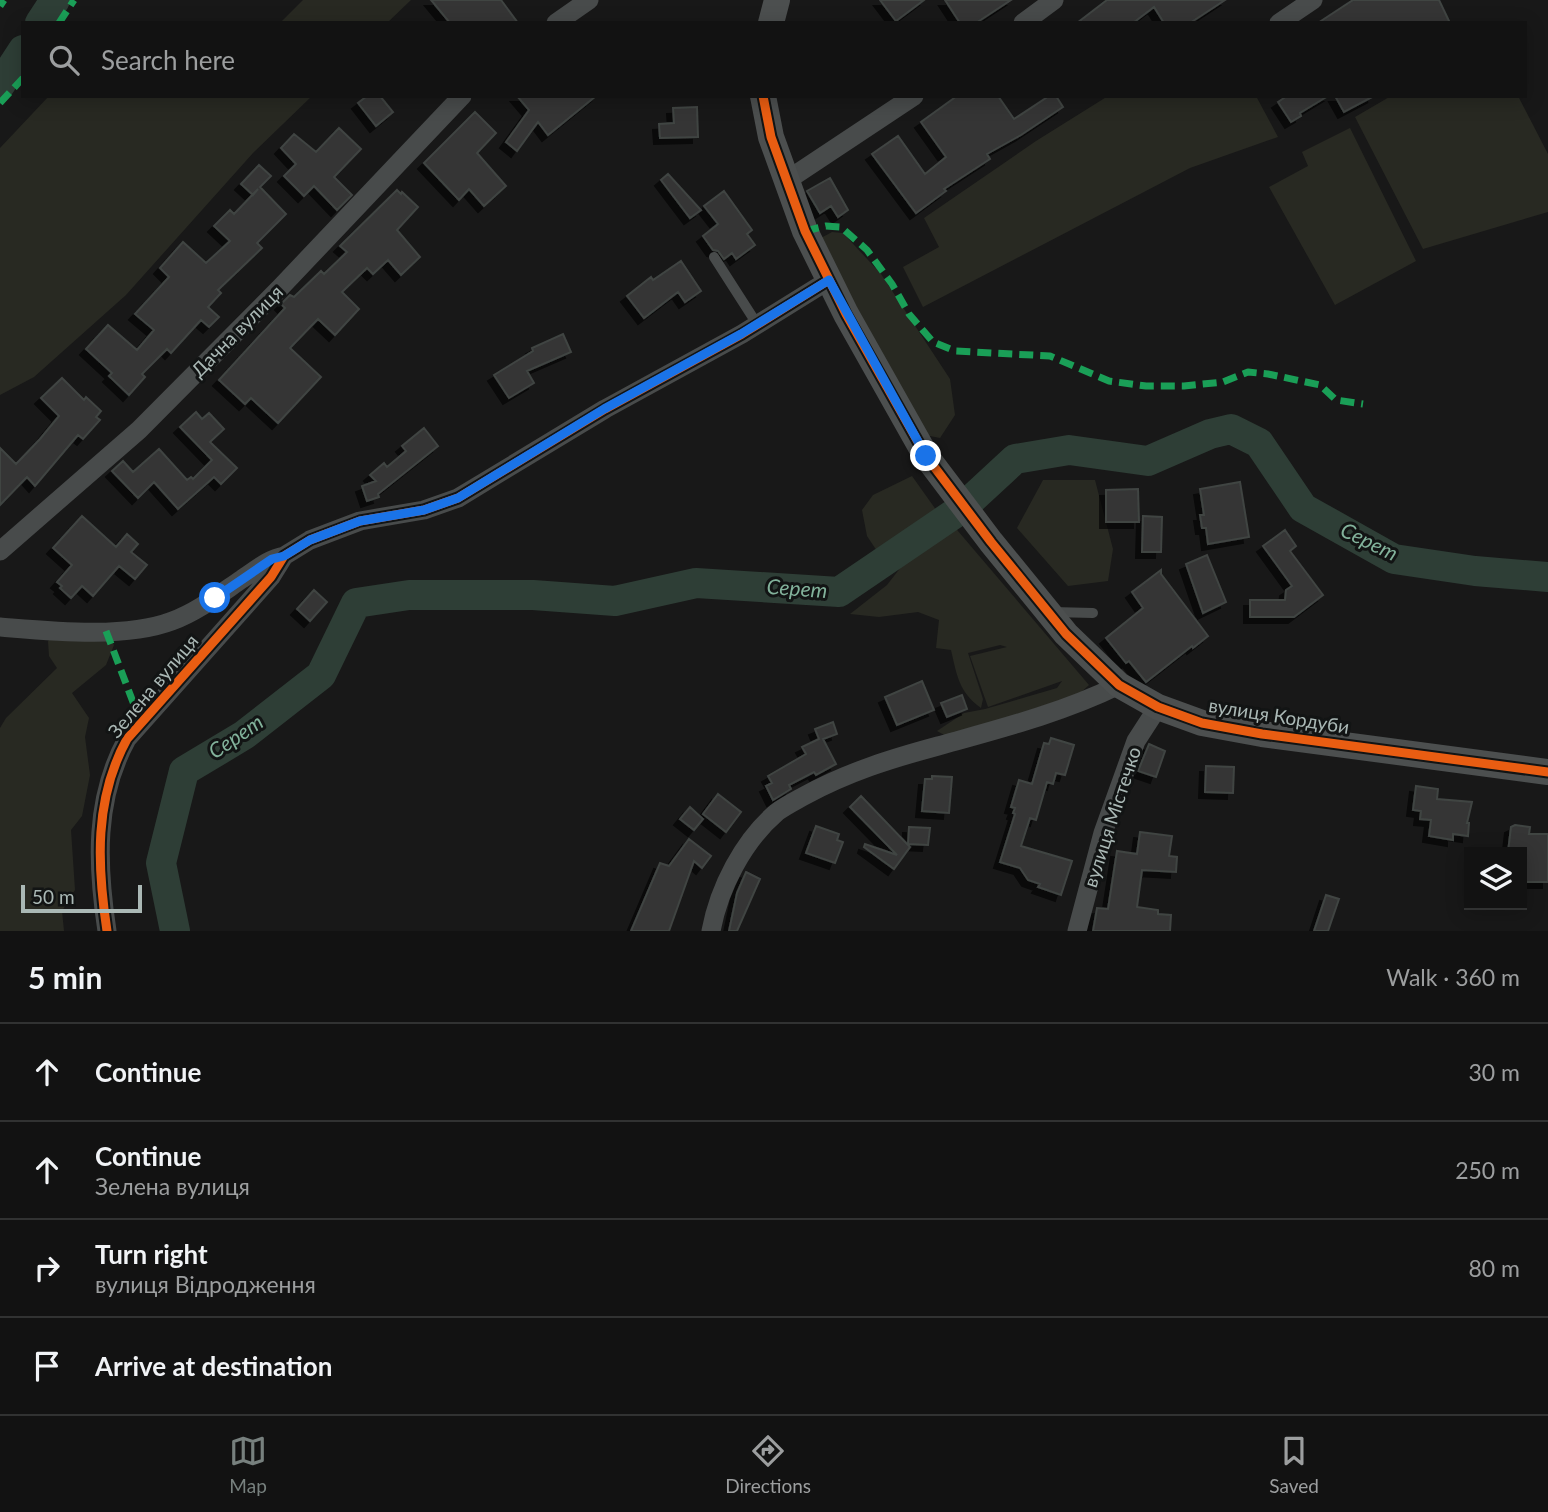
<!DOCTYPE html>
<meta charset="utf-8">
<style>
:root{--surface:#121212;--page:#1f2020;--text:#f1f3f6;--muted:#9c9e9f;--line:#313232;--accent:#77807e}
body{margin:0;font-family:Lato,sans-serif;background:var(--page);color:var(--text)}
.controls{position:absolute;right:21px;bottom:21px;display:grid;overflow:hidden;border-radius:0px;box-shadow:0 4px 18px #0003}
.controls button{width:63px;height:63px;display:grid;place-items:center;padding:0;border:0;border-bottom:2px solid var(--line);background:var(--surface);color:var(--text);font:35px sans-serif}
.scale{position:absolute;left:21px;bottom:18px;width:121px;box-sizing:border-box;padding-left:7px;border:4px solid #aab8b5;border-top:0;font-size:19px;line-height:24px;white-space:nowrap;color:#aab8b5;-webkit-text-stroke:5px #121414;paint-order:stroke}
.stop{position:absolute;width:21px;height:21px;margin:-16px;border:5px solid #1a73e8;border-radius:50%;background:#fff}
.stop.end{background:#1a73e8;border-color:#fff;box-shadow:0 2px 7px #0008}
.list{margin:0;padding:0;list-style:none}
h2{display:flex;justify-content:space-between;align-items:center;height:91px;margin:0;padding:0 28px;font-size:30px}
h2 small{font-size:23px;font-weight:400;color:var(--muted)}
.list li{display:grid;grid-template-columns:46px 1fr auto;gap:21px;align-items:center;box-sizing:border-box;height:98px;padding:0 28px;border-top:2px solid var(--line)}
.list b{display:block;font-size:26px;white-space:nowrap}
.list p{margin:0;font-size:23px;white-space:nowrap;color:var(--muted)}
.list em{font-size:23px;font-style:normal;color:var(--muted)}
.icon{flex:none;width:38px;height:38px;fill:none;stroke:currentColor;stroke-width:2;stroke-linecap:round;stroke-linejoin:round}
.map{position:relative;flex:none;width:1548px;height:931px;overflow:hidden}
.search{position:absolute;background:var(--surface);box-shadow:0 4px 18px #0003;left:21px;right:21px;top:21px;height:77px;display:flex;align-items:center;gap:18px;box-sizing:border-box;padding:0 24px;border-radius:0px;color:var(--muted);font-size:26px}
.sheet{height:483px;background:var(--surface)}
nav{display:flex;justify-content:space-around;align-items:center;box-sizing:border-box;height:98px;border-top:2px solid var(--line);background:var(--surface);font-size:19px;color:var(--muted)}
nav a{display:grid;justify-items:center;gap:4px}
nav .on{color:var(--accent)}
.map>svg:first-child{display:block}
</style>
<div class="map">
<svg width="1548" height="931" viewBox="0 0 1548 931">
<defs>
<filter id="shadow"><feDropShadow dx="-6" dy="6" stdDeviation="0" flood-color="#0009"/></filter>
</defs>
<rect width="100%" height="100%" fill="#181818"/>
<!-- green -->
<path fill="#282922" d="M 303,0 L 411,0 L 387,23 L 280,23 Z
M 49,96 L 312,96 L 253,153 L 126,295 L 34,377 L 0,395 L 0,148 Z
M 1108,96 L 1256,96 L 1278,137 L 1190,168 L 923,307 L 903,267 L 939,247 L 924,218 L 1036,141 Z
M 1391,96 L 1518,96 L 1548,154 L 1548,212 L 1423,249 L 1355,117 Z
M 1350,128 L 1416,261 L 1335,305 L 1269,187 L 1308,166 L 1302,152 Z
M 832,232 L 843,233 L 881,274 L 950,379 L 955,415 L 940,438 L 920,434 L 821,238 Z
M 912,476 L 939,514 L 915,536 L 877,551 L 867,536 L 862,510 L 873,495 Z
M 1043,480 L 1095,480 L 1113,549 L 1108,581 L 1068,586 L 1017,528 Z
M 952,524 L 1089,685 L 1079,694 L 948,737 L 937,731 L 964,713 L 985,709 L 1057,688 L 1062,681 L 988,707 L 970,656 L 1007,647 L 1000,645 L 968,653 L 983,699 L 981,708 C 959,692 957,676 951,650 L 936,648 L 939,620 L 918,612 L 879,617 L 850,614 L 887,585 L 908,558 L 934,534 Z
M 58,632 L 110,639 L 114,645 L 106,665 L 72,693 L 89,718 L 85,737 L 90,775 L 82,816 L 71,830 L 75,890 L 62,911 L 64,931 L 0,931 L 0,728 L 6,718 L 57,668 L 49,656 L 48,641 Z"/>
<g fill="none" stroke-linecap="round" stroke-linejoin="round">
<!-- river -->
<path stroke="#2e3e36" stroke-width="30" d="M 40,23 L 55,0
M 0,85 L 23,50
M 175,931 L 161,863 L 184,771 L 244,735 L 321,675 L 356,603 L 409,595 L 533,595 L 615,601 L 696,583 L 839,592 L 961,509 L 1015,459 L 1069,450 L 1148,461 L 1210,434 L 1231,429 L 1259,443 L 1303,508 L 1394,559 L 1475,571 L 1548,577"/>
</g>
<!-- building -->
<path fill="#343635" stroke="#404443" stroke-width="2" filter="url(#shadow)" d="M 431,0 L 501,0 L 518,23 L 450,23 Z
M 880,0 L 924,0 L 896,21 Z
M 945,0 L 1011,0 L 976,23 L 960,23 Z
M 1107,0 L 1225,0 L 1190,23 L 1164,23 L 1154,7 L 1133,23 L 1077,23 Z
M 1353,0 L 1439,0 L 1450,23 L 1318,23 Z
M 367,96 L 380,96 L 393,112 L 376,126 L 358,103 Z
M 517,96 L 596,96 L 548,135 L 538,122 L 517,151 L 506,142 L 529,110 Z
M 957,96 L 998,96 L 1014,119 L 1049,96 L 1056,96 L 1063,107 L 1021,135 L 987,154 L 990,159 L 944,189 L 946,191 L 916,213 L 872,154 L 898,136 L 925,174 L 946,157 L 921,122 Z
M 1287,96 L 1328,96 L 1300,113 L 1301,116 L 1291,122 L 1278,102 Z
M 1335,96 L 1374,96 L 1344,112 Z
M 697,107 L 698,137 L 660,138 L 659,124 L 674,123 L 673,108 Z
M 475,112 L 496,133 L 477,153 L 506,186 L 484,206 L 469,189 L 459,200 L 424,163 Z
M 339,128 L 361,149 L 334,177 L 352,195 L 337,210 L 314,186 L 304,196 L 284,176 L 296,164 L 281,148 L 294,134 L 316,152 Z
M 259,165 L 271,176 L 260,187 L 286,214 L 257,243 L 262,248 L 218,290 L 221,293 L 208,307 L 219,317 L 209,327 L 201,320 L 171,353 L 167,349 L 142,374 L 145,377 L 129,395 L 109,376 L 112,373 L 86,349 L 108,325 L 137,350 L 154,330 L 135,314 L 169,277 L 160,268 L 183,242 L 206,263 L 230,241 L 214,226 L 230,210 L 234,214 L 258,189 L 253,195 L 241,184 Z
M 668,174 L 701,210 L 690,218 L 661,180 Z
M 830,178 L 848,210 L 838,217 L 831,206 L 820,213 L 807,191 Z
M 397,190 L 401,194 L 402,192 L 418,207 L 397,230 L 420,257 L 401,275 L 388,260 L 373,274 L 367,268 L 342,292 L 359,309 L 335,335 L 318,319 L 290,348 L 321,377 L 278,423 L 251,398 L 245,404 L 219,380 L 285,308 L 281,304 L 290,295 L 294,297 L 321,271 L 324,274 L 347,252 L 340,246 Z
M 724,191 L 752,230 L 747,234 L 755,245 L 736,259 L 732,253 L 724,259 L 718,251 L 713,250 L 703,236 L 718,224 L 704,206 Z
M 681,261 L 701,291 L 685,302 L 678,292 L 644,318 L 627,296 L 651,277 L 653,280 Z
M 563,334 L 571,352 L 527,371 L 534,383 L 509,398 L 494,375 L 533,351 L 532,348 Z
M 62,378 L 84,400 L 86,397 L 101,411 L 96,417 L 100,420 L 83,439 L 78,435 L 35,486 L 27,477 L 0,505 L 0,448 L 16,464 L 40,439 L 59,416 L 41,398 Z
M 196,412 L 202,419 L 209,413 L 224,429 L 210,442 L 237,468 L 221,484 L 214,477 L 178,509 L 154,482 L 138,498 L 112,471 L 123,461 L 133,472 L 159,449 L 187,480 L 191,477 L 193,479 L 212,460 L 180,427 Z
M 424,428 L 438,446 L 378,494 L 379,497 L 367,501 L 362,486 L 376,481 L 370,475 L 384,463 L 387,467 L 406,451 L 402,446 Z
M 1240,482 L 1249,537 L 1208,544 L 1206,528 L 1202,528 L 1200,515 L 1204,515 L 1200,489 Z
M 1138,489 L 1139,522 L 1106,522 L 1106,490 Z
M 82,516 L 116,547 L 127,534 L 138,544 L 131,552 L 147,565 L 135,579 L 119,566 L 93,596 L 82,586 L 71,598 L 60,588 L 62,586 L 57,582 L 72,565 L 53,548 Z
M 1143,516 L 1162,517 L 1161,552 L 1142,552 Z
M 1285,530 L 1296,546 L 1290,551 L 1323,595 L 1294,617 L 1250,617 L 1250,600 L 1285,600 L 1286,590 L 1292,586 L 1263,546 Z
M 1207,555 L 1226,602 L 1203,613 L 1186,564 Z
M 1161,570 L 1161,574 L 1208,636 L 1193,648 L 1192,646 L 1146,682 L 1129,661 L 1126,663 L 1106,638 L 1143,608 L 1132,592 Z
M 314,590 L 327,602 L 310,621 L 297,609 Z
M 922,681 L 934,710 L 897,725 L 885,697 Z
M 962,695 L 967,709 L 947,717 L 941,703 Z
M 833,722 L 837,734 L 823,739 L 836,764 L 816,775 L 814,772 L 789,785 L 791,789 L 773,800 L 766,786 L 772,783 L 768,776 L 806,754 L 802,747 L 819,739 L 815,729 Z
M 1051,738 L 1074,745 L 1065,775 L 1056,773 L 1053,784 L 1047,782 L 1036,820 L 1030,818 L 1021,846 L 1072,861 L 1061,895 L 1038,887 L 1040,884 L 1028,880 L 1020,868 L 1000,862 L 1015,814 L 1013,813 L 1015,808 L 1011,807 L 1019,780 L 1032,784 L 1044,743 L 1049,744 Z
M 1149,744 L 1165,751 L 1156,777 L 1138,771 Z
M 1206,766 L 1234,767 L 1233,793 L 1205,792 Z
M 932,776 L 952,777 L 949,813 L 922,811 L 925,779 L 932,779 Z
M 1416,786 L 1438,789 L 1437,799 L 1472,802 L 1467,823 L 1469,823 L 1468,836 L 1453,834 L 1453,840 L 1429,836 L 1431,820 L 1420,819 L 1421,811 L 1413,810 Z
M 718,794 L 741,812 L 726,832 L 703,814 Z
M 861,796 L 910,847 L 894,869 L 864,847 L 865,844 L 897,855 L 850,807 Z
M 690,807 L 703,819 L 694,830 L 680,819 Z
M 1515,825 L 1530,827 L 1529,834 L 1548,834 L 1548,882 L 1522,882 L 1522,852 L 1508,852 L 1511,827 Z
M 816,826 L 839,834 L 837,840 L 843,842 L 835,863 L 806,853 Z
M 909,827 L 930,828 L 928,845 L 908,844 Z
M 1140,832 L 1172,836 L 1169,856 L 1177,857 L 1176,872 L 1142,870 L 1137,907 L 1158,910 L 1158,914 L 1171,915 L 1170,931 L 1093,931 L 1097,908 L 1108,909 L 1117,851 L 1137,854 Z
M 689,839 L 711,856 L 702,868 L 694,861 L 669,931 L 631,931 L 660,863 L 669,866 Z
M 746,872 L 760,879 L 737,931 L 729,931 L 737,893 Z
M 1326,895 L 1339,899 L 1328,931 L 1314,931 Z"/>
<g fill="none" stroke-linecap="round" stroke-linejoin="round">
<!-- lane -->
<path stroke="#484b4b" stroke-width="10" d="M 714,257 L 757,324
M 1052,612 L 1093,613"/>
<!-- street -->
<path stroke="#484b4b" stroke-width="19" d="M 556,23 L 589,0
M 1023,23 L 1054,0
M 1279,23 L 1313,0
M 786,181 L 914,96
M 0,551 L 139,430 L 279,289 L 462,96
M 0,627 C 50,631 125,639 172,621 C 197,612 220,594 242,579 C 256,570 268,559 284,556
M 107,931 C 97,865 94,799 127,739 L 271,577 L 284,556 L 310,540 L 360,521 L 424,510 L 458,498 L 605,409 L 742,334 L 829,280
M 711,931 C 719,888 743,841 777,812 C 785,806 795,801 804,796 C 848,772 890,759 938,746 C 999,729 1062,713 1119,685
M 1077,931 L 1103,833 L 1136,741 L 1158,707"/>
<!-- secondary -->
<path stroke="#4c4f4f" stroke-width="26" d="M 771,23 L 777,0
M 763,96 L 771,137 L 805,231 L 846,314 L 926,456 L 991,542 L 1066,634 L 1119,685 L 1158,707 L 1202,723 L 1262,734 L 1548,772"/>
<!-- quiet -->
<path stroke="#1a9f57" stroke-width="7" stroke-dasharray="14 7" stroke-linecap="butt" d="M 0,6 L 4,0
M 59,23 L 74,0
M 0,103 L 23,78
M 805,231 L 826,226 L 841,227 L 867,250 L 892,284 L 909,314 L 933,342 L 955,351 L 1050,356 L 1109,381 L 1146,386 L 1184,386 L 1223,382 L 1248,372 L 1268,374 L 1320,385 L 1336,400 L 1363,404
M 106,631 L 141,723"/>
<!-- cycleway casing -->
<g stroke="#121414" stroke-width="13">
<path id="cycleway" d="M 763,96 L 771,137 L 805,231 L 846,314 L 926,456 L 991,542 L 1066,634 L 1119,685 L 1158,707 L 1202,723 L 1262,734 L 1548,772
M 107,931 C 97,865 94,799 127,739 L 271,577 L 284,556 L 310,540 L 360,521 L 424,510 L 458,498 L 605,409 L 742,334 L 829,280"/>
</g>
<!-- cycleway -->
<use href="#cycleway" stroke="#e95d12" stroke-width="9"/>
</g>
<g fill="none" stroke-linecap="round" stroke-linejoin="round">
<!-- route -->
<path stroke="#1a73e8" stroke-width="9" d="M 215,598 L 272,559 L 284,556 L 310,540 L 360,521 L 424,510 L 458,498 L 604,409 L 741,334 L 829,280 L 926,456"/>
</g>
<g text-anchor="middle" stroke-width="6" stroke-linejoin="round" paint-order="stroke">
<!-- street labels -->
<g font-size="19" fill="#aab8b5" stroke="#121414">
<text transform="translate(237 331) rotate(-45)" y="7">Дачна вулиця</text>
<text transform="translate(153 686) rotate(-50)" y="7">Зелена вулиця</text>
<text transform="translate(1279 716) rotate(9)" y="7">вулиця Кордуби</text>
<text transform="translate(1112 817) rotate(-72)" y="7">вулиця Містечко</text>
</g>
<!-- water labels -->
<g font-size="21" font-style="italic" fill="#82b29b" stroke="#121414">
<text transform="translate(1369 542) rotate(26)" y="7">Серет</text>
<text transform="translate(797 589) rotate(4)" y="7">Серет</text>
<text transform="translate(236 737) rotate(-34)" y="7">Серет</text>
</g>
</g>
</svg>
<div class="controls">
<button><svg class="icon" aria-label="layers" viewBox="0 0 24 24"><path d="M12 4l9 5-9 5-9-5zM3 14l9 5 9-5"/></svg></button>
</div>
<div class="scale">50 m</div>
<div class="stop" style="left:215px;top:598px"></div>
<div class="stop end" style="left:926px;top:456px"></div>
<div class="search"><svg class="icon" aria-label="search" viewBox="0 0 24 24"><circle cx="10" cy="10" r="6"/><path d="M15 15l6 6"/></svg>Search here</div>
</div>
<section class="sheet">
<h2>5 min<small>Walk · 360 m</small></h2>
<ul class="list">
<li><svg class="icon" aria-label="ahead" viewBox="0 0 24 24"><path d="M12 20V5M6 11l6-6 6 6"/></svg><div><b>Continue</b></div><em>30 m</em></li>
<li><svg class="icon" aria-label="ahead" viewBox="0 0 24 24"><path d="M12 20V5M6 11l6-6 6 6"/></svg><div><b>Continue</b><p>Зелена вулиця</p></div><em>250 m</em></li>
<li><svg class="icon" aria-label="right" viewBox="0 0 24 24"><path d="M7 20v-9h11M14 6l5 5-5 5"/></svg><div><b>Turn right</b><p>вулиця Відродження</p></div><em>80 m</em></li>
<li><svg class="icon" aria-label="arrive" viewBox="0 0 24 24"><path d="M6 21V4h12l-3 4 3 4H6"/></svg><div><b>Arrive at destination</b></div></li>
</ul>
</section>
<nav>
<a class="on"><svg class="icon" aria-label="map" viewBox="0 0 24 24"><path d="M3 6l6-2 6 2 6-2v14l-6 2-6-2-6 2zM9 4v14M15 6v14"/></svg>Map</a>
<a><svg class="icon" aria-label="directions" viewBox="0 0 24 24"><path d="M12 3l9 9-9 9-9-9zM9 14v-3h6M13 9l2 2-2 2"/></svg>Directions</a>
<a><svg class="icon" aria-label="saved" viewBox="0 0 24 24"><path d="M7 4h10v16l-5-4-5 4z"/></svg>Saved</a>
</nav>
